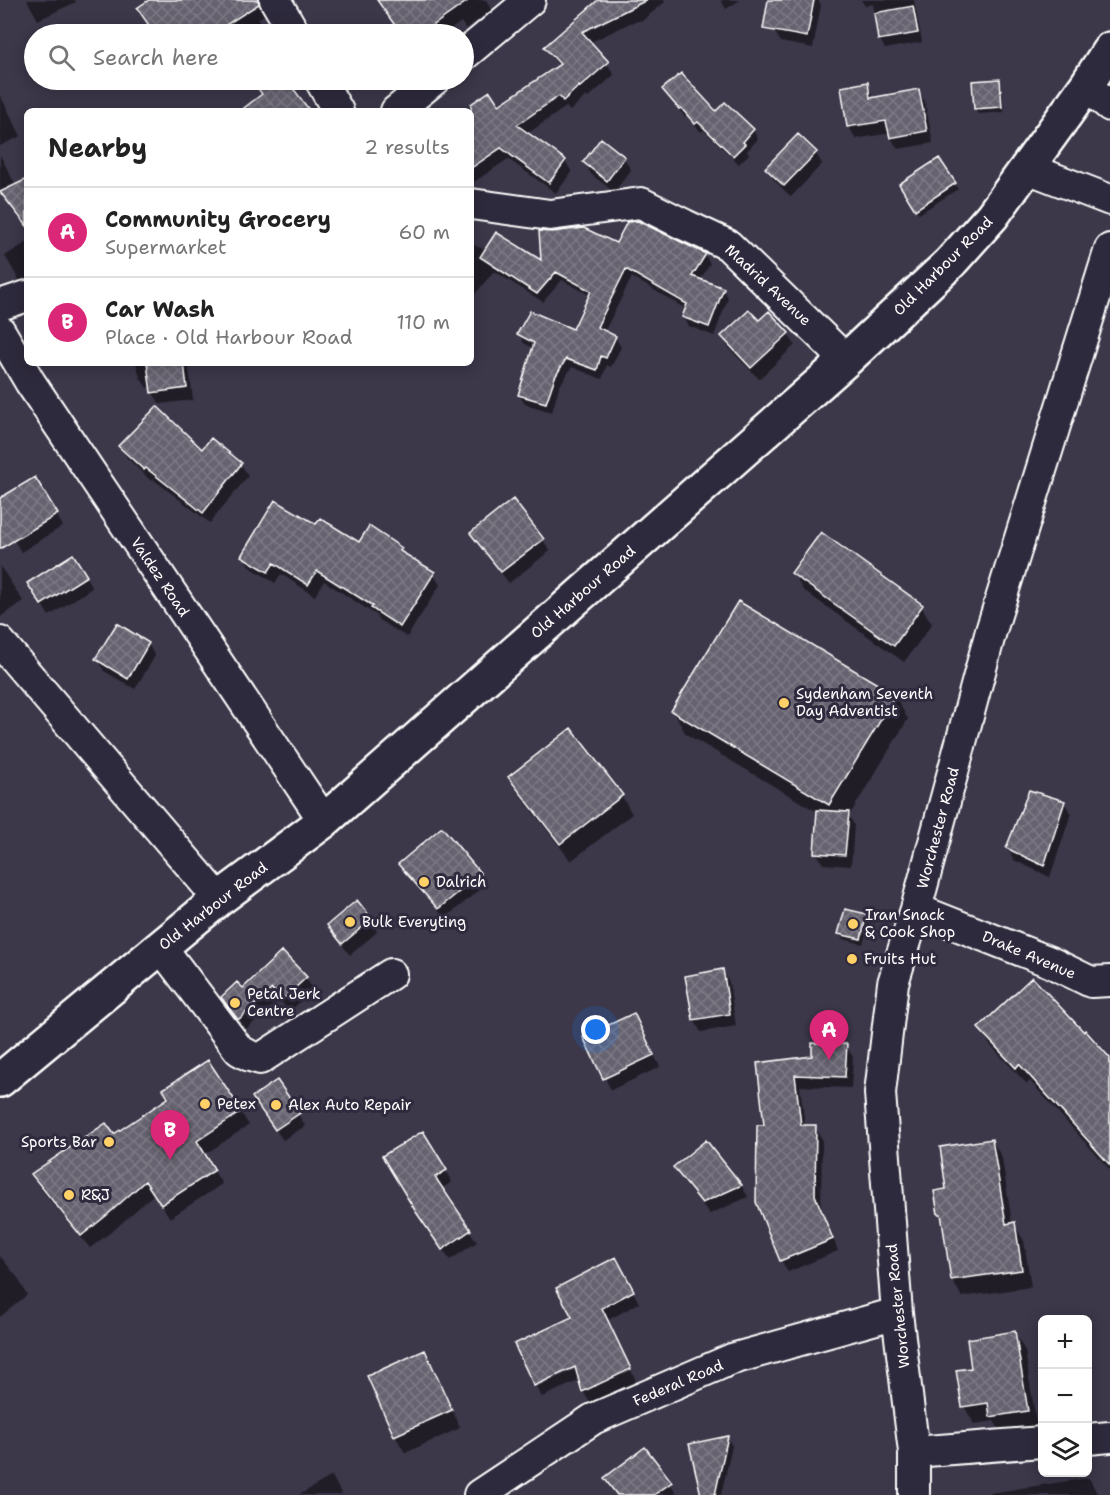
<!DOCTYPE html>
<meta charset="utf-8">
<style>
:root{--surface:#fff;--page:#f6f6f6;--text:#222;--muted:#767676;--line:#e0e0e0;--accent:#db2777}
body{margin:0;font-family:"Shantell Sans",sans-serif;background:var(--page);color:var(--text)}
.controls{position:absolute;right:18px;bottom:18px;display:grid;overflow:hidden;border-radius:9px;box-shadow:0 3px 15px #0003}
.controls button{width:54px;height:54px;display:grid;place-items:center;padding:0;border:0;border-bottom:2px solid var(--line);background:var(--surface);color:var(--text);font:30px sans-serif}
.you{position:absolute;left:596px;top:1030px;width:21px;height:21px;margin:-15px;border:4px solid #fff;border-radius:50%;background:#1a73e8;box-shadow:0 0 0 9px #1a73e833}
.badge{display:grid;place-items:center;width:39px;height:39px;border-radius:50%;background:var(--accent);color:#fff;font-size:20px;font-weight:700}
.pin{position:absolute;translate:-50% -50px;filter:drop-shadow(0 2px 3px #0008)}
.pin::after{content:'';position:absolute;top:32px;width:21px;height:18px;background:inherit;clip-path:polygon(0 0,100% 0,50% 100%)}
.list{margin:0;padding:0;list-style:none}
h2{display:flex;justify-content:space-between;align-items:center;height:78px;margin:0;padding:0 24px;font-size:26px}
h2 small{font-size:20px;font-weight:400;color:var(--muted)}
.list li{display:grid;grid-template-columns:39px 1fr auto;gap:18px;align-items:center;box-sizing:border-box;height:90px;padding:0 24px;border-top:2px solid var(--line)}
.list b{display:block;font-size:22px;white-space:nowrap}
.list p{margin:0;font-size:20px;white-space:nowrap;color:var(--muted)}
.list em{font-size:20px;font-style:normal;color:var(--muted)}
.icon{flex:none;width:33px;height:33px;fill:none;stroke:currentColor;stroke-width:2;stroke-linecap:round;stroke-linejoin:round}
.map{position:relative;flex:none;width:1110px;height:1495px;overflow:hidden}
.search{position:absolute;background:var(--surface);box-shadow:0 3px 15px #0003;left:24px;top:24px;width:450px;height:66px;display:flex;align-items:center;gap:15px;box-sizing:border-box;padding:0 21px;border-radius:33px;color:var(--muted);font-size:22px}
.panel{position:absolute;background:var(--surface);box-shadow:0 3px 15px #0003;left:24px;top:108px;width:450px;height:258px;border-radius:9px}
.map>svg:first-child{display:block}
</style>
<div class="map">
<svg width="1110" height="1495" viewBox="0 0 1110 1495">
<defs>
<pattern id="building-cross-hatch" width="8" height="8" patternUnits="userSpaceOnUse" patternTransform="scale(1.5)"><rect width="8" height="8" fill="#666270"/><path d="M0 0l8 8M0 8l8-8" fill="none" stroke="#7d7a85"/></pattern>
</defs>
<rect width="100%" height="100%" fill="#3c3749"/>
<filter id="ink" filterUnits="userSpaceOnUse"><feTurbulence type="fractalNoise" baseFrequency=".0167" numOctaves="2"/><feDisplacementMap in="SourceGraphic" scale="12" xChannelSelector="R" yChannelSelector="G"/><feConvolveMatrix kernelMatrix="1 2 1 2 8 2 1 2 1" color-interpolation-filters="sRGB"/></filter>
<g filter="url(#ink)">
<!-- shadow -->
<path fill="#0007" d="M 27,0 L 75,0 L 76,2 L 38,20 Z
M 152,0 L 255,0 L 264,15 L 258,19 L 267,34 L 156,34 L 145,19 Z
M 377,0 L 486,0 L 491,10 L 466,29 L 461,22 L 444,34 L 401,34 Z
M 600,0 L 664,0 L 665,2 L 643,20 L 630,23 L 589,43 L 607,63 L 614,75 L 588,98 L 586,96 L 570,111 L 566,107 L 527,134 L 565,161 L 572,172 L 556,193 L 508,159 L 471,184 L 471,111 L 463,111 L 489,93 L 499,107 L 560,66 L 553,59 L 546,47 Z
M 721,0 L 740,0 L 726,9 Z
M 780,0 L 818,0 L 821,5 L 813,48 L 781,42 L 774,31 Z
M 861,0 L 914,0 L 922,42 L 885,49 L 880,39 L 873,4 L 865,6 Z
M 253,80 L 289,80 L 286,82 L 308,111 L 242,111 L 263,95 Z
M 999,81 L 1002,86 L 1004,112 L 978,114 L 975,109 Z
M 867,84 L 874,99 L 918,90 L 925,102 L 933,143 L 898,149 L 891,138 L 890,133 L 856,139 L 849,127 L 843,88 Z
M 664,90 L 716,114 L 725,104 L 753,130 L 758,139 L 747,151 L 749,154 L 739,164 L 704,130 L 701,132 L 687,115 L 685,117 L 669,98 Z
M 0,95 L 21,136 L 0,146 Z
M 601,140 L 624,158 L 631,170 L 614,192 L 591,174 L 585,163 Z
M 816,153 L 822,164 L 791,197 L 774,180 L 767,168 Z
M 0,155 L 16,186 L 27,181 L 27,227 L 1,194 L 0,194 Z
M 939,160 L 958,189 L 919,214 L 901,185 Z
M 27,242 L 27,289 L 25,290 L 5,256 Z
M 471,244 L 486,250 L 542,263 L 616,245 L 705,255 L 710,264 L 700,280 L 723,289 L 728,298 L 714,336 L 689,326 L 683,316 L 686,309 L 632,277 L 604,332 L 615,337 L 621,347 L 611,367 L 607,365 L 602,379 L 572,367 L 559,387 L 552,412 L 525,404 L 519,395 L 534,349 L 524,343 L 519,334 L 573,331 L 591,296 L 562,280 L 543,302 L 494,271 L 471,299 Z
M 759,322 L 788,334 L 795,345 L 759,379 L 729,348 L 723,336 Z
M 136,363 L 186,363 L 189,368 L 193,400 L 160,404 L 153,393 L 152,387 L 147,388 L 140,377 Z
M 120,446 L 202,451 L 241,464 L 248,476 L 210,523 L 153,479 L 151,481 L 127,458 Z
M 35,479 L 63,526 L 21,552 L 0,517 L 0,500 Z
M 472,533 L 543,540 L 550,551 L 509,583 L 479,545 Z
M 359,544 L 401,549 L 405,556 L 433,574 L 440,585 L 407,637 L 379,620 L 376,615 L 324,581 L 315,596 L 281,574 L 275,583 L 250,567 L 243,556 Z
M 0,566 L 23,601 L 0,617 Z
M 793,573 L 921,606 L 932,624 L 904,662 L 803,590 Z
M 86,577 L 92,588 L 49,616 L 29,583 Z
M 118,625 L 148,644 L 155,656 L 135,689 L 104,671 L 97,659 Z
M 895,696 L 908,719 L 849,816 L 854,825 L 851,866 L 823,864 L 816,852 L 819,813 L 686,734 L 673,711 Z
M 510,778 L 622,796 L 632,814 L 571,861 L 520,795 Z
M 1064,802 L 1071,814 L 1050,877 L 1014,860 L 1007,848 Z
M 400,864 L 480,875 L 486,885 L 445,918 L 406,874 Z
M 867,916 L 870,921 L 863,944 L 843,939 L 840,934 Z
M 371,920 L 377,932 L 350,955 L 336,937 L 329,925 Z
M 282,953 L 306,978 L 313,990 L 290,1011 L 279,1000 L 245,1030 L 229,1009 L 222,997 L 243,990 Z
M 722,971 L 729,982 L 736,1026 L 701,1032 L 694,1020 L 687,977 Z
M 634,1014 L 660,1067 L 611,1090 L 585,1037 Z
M 980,1028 L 1110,1060 L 1110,1170 L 1030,1081 L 1027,1084 L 990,1045 Z
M 846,1046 L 853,1057 L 851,1088 L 800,1086 L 805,1127 L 815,1127 L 822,1139 L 821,1208 L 838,1251 L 788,1272 L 781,1260 L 758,1064 L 813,1057 Z
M 208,1062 L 249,1125 L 204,1155 L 222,1184 L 170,1218 L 154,1194 L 115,1229 L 90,1248 L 40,1188 L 33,1175 L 113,1136 L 170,1098 Z
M 261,1109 L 298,1114 L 305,1126 L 283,1140 Z
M 423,1133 L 452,1182 L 441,1189 L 477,1242 L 450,1260 L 422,1219 Z
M 992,1140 L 1002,1158 L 1012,1224 L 1014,1224 L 1024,1241 L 1031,1287 L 962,1297 L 952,1280 L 943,1219 L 940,1214 L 948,1190 Z
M 705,1142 L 741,1185 L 748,1197 L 710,1214 L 681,1179 L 675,1167 Z
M 0,1256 L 18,1278 L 27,1295 L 0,1317 Z
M 622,1270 L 639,1303 L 608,1320 L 636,1381 L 590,1403 L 583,1391 L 580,1380 L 542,1397 L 536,1387 L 583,1366 L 574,1318 Z
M 1015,1333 L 1025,1351 L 1037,1429 L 1002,1434 L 994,1421 L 974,1424 L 964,1406 L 973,1369 Z
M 424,1352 L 434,1369 L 460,1428 L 405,1453 L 395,1435 Z
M 727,1437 L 732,1446 L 721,1495 L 703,1495 Z
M 332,1476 L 342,1495 L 299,1495 Z
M 606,1478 L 670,1483 L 677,1494 L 616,1495 Z
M 1089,1478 L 1098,1495 L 990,1495 L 990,1493 Z"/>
<!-- building -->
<path fill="url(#building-cross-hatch)" stroke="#fff" stroke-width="1.5" d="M 149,0 L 258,0 L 259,4 L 212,34 L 155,34 L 137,8 Z
M 377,0 L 469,0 L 421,34 L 401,34 Z
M 598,0 L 647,0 L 582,32 L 609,62 L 580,87 L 579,86 L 563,101 L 559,96 L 517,125 L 566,160 L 549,183 L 501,148 L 471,168 L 471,104 L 490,91 L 499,105 L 560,64 L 544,47 Z
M 768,0 L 814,0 L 807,37 L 763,29 Z
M 913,6 L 918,33 L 878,40 L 874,13 Z
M 681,73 L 716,111 L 725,102 L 754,129 L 743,142 L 745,144 L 733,156 L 698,122 L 695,124 L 681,108 L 679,109 L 662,89 Z
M 1000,79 L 1002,107 L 974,109 L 972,81 Z
M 252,80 L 287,80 L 310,111 L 240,111 L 262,94 Z
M 868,82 L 870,98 L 919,89 L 927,131 L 890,138 L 886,121 L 847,127 L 841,87 Z
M 798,134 L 817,152 L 784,186 L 765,168 Z
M 601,138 L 625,157 L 607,181 L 583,162 Z
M 939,158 L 956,183 L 915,210 L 899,184 Z
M 27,179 L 27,226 L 0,192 Z
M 638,221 L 706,254 L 692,276 L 724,288 L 709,327 L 682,317 L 687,304 L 626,269 L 597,327 L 616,336 L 606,358 L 601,356 L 597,370 L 566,359 L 555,377 L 546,403 L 518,395 L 534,343 L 517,334 L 530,311 L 573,329 L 591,291 L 556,272 L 537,294 L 480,257 L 496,232 L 541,260 L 539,231 L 552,232 L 584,228 L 616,243 L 627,222 Z
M 749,310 L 759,320 L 769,311 L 789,333 L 751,368 L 721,336 Z
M 147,363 L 184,363 L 187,388 L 151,393 Z
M 157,406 L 202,449 L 211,438 L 242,463 L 203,513 L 146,468 L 144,470 L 118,446 Z
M 35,477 L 58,514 L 0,549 L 0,498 Z
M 513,499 L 544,539 L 501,572 L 470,533 Z
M 275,500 L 316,524 L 320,518 L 359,542 L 369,526 L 402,548 L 400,551 L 435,572 L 400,627 L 371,608 L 373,606 L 317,571 L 308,585 L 274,563 L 268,572 L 241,556 Z
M 821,532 L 923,605 L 894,646 L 791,573 Z
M 73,554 L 87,576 L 41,605 L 27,583 Z
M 738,601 L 896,695 L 829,805 L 671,711 Z
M 117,623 L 149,643 L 128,679 L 95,659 Z
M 571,728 L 623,795 L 560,844 L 508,777 Z
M 1029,790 L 1065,801 L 1044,866 L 1006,848 Z
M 817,810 L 849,812 L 845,855 L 814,853 Z
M 442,827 L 481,874 L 438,909 L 398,864 Z
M 357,900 L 372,919 L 342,944 L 327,925 Z
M 845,909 L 867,914 L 861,939 L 838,934 Z
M 282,951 L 307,977 L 282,1000 L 272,989 L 238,1020 L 221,997 L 237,982 L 243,988 Z
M 723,969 L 730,1014 L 693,1020 L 685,976 Z
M 1032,977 L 1084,1032 L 1085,1030 L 1110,1058 L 1110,1165 L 1019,1064 L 1016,1068 L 978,1028 Z
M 634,1013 L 654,1055 L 603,1079 L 583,1037 Z
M 812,1043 L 847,1044 L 845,1077 L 795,1075 L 801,1125 L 816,1125 L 815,1195 L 833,1239 L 780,1261 L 756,1202 L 757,1125 L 764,1125 L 757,1063 L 812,1056 Z
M 208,1060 L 242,1111 L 197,1141 L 215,1170 L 161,1205 L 145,1181 L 107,1215 L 81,1236 L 31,1174 L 106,1123 L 114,1134 L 168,1098 L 163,1089 Z
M 277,1080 L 300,1113 L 275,1130 L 252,1097 Z
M 423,1131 L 447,1170 L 435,1177 L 471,1230 L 442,1250 L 416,1212 L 382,1156 Z
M 992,1139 L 1006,1224 L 1015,1222 L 1022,1270 L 951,1280 L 941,1214 L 938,1214 L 934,1191 L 946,1189 L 940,1147 Z
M 706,1140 L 742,1185 L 702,1203 L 673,1167 Z
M 616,1257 L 634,1291 L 602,1308 L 631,1369 L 582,1392 L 575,1367 L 534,1386 L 514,1344 L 572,1317 L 556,1288 Z
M 1015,1331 L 1028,1411 L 990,1417 L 988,1403 L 962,1407 L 956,1370 L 971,1368 L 967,1339 Z
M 425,1350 L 452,1410 L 394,1436 L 367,1376 Z
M 728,1436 L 715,1495 L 701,1495 L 689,1444 Z
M 645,1447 L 672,1482 L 654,1495 L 617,1495 L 604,1478 Z"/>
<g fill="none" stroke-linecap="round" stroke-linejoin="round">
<!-- minor casing -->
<g stroke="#fff" stroke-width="34">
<path id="minor" d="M 275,0 L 295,34
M 464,55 L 530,0
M 320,80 L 338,111
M 1086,86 L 1110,106
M 396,111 L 434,80
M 1027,168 L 1110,200
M 471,204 L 550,215 L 641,203 L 685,225 L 728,245 L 846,360
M 0,305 L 27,296
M 0,331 L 30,382 L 324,821
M 0,642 L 219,899
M 916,909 L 1050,962 L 1091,982 L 1110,981
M 161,947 L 239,1050 L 250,1056 L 260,1059 L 391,974
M 1088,1439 L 1110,1437
M 914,1452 L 1042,1442
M 479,1495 L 593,1419 L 732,1359 L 897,1313
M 914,1495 L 914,1452 L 897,1313 L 880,1093 L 893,983 L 916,909 L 991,631 L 1110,249"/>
</g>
<!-- major casing -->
<g stroke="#fff" stroke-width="38">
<path id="major" d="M 0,1080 L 219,899 L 324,821 L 846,360 L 950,263 L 992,216 L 1086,86 L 1110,49"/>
</g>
<!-- minor -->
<use href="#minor" stroke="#2f2a3d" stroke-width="30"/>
<!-- major -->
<use href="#major" stroke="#2f2a3d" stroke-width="33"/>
</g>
</g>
<!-- markers -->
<g fill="#ffd166" stroke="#2f2a3d" stroke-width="2">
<circle cx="784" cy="703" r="6"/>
<circle cx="424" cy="882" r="6"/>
<circle cx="350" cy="922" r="6"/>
<circle cx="853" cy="924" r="6"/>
<circle cx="852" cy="959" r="6"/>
<circle cx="235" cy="1003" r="6"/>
<circle cx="205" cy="1104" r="6"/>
<circle cx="276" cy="1105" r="6"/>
<circle cx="109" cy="1142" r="6"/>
<circle cx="69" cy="1195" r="6"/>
</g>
<g text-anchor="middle" stroke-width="6" stroke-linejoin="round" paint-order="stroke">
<!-- street labels -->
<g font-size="15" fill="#fff" stroke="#2f2a3d">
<text transform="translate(943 266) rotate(-45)" y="5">Old Harbour Road</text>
<text transform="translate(768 285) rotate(43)" y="5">Madrid Avenue</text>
<text transform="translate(160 577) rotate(56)" y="5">Valdez Road</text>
<text transform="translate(583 592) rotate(-41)" y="5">Old Harbour Road</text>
<text transform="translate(938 828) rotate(-75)" y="5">Worchester Road</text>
<text transform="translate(213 906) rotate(-38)" y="5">Old Harbour Road</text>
<text transform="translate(1029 955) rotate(23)" y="5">Drake Avenue</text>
<text transform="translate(898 1306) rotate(-96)" y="5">Worchester Road</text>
<text transform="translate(678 1383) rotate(-23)" y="5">Federal Road</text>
</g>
<!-- poi labels -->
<g font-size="15" fill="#fff" stroke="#2f2a3d" text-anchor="start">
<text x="796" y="699">Sydenham Seventh<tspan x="796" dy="17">Day Adventist</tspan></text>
<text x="436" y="887">Dalrich</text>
<text x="865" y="920">Iran Snack<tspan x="865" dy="17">&amp; Cook Shop</tspan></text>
<text x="362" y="927">Bulk Everyting</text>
<text x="864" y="964">Fruits Hut</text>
<text x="247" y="999">Petal Jerk<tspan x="247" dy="17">Centre</tspan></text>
<text x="217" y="1109">Petex</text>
<text x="288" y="1110">Alex Auto Repair</text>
<text x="97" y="1147" text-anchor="end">Sports Bar</text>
<text x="81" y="1200">R&amp;J</text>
</g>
</g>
</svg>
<div class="controls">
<button>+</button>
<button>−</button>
<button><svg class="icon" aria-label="layers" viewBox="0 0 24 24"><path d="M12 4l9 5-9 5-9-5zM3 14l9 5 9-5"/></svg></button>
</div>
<div class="you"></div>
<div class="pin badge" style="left:829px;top:1060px">A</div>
<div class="pin badge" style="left:170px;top:1160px">B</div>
<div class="search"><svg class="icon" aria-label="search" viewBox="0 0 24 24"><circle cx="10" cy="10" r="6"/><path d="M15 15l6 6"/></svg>Search here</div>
<section class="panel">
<h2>Nearby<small>2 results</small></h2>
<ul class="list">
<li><span class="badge">A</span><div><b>Community Grocery</b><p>Supermarket</p></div><em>60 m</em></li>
<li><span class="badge">B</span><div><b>Car Wash</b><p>Place · Old Harbour Road</p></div><em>110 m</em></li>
</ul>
</section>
</div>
